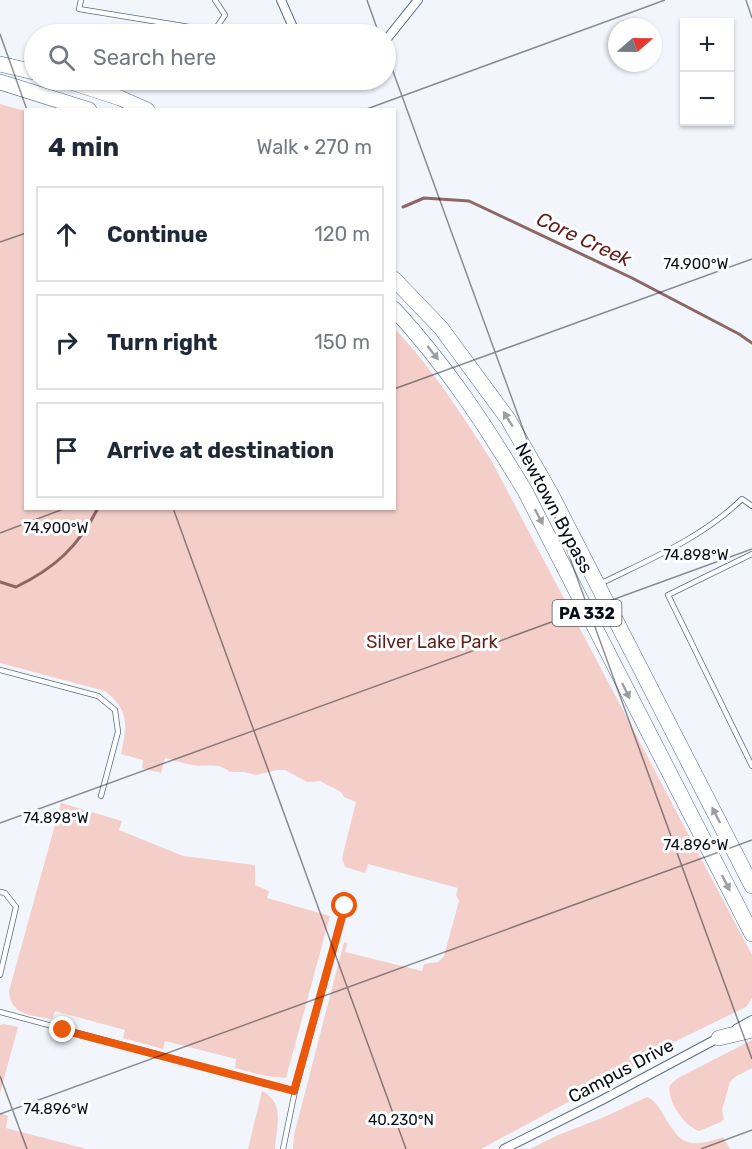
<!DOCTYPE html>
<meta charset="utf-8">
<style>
:root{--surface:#fff;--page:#f2f2f3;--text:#1f2937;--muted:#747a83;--line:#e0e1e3}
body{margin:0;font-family:Rubik,sans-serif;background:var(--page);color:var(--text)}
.controls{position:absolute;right:18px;top:18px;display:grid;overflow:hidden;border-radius:0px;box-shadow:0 2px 4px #0004}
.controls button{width:54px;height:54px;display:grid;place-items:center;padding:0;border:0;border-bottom:2px solid var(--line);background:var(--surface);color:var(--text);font:30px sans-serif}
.compass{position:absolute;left:608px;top:18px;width:54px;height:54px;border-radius:50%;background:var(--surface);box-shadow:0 2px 4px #0004;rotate:70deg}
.stop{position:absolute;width:18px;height:18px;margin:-14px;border:4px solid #ea580c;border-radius:50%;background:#fff}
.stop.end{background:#ea580c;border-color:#fff;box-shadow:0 2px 6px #0008}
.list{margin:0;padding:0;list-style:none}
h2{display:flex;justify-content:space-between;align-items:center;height:78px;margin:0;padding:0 24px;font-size:26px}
h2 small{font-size:20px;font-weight:400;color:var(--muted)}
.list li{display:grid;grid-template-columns:39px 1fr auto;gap:18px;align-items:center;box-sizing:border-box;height:96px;margin:0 12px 12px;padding:0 12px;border:2px solid var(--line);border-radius:0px}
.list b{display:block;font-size:22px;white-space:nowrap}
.list em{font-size:20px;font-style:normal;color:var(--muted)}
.icon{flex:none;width:33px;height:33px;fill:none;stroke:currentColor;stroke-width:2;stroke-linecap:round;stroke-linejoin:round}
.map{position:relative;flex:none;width:752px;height:1149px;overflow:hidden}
.search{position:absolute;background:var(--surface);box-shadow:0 2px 4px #0004;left:24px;top:24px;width:372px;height:66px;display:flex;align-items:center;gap:15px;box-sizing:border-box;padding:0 21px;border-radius:33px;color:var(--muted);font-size:22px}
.panel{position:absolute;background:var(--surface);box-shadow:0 2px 4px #0004;left:24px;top:108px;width:372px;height:402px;border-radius:0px}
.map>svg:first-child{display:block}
</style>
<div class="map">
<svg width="752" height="1149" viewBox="0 0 752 1149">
<rect width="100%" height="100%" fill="#f2f6fc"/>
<!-- green -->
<path fill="#f4cec9" d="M 0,104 L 25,111 L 26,508 L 394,508 L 395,329 C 432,368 462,415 491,460 L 752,955 L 752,998 L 746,1007 L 674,1042 L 635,1066 L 481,1149 L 293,1149 L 294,1135 L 344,942 L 347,943 L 345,952 L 422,971 L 424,964 L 438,962 L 444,956 L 459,901 L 456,895 L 458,888 L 368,864 L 365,873 L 345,867 L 342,858 L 356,802 L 344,797 L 341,792 L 320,781 L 307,782 L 285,770 L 277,770 L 256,775 L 244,772 L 230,772 C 219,762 206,767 193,765 C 184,764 174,760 165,758 L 161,773 L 142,768 L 143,760 L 121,754 C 127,725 130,711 105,691 L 0,663 Z
M 61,803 L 122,821 L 119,830 L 183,856 L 255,865 L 255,885 L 269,891 L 267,898 L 330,916 L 286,1078 L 266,1076 L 235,1068 L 236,1059 L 165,1041 L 163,1049 L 123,1038 L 125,1030 L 55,1011 L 52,1019 C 31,1015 11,1016 9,991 Z
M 4,1024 L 18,1027 L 0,1093 L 0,1025 Z
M 752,1040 L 752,1068 L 735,1077 L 730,1082 L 722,1110 L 724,1119 L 721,1122 L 699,1131 C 685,1126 666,1101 670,1085 L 678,1078 Z
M 262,1091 C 286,1103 276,1128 275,1149 L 248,1149 Z
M 647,1097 C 656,1101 658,1106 663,1114 C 681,1145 688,1149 723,1137 L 730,1149 L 530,1149 L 558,1135 L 602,1118 Z
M 0,1113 L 8,1116 L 6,1128 L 87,1149 L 0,1149 Z"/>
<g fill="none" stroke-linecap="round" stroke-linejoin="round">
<!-- stream -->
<path stroke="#8c6764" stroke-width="3" d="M 403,207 L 424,198 L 469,201 L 632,278 L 739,334 L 752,343
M 0,582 L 16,587 C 55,568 78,547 98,508"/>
<!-- lane casing -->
<g stroke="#576b84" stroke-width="6">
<path id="lane" d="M 81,0 L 79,9 L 214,31 L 225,15 L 215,0
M 752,554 L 668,595 L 752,766
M 600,584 C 650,559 702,538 742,499 L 752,506
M 0,670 L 98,696 L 115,710 L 118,732 L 101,796
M 0,892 L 5,893 L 16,907 L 0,975
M 0,1012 L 295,1091
M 283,1149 L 295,1091 L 345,906"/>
</g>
<!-- street casing -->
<g stroke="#576b84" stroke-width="10">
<path id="street" d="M 281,0 L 296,34
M 386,40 L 418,0
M 736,1029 L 752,1020
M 504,1149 L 602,1100 L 722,1036"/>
</g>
<!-- highway casing -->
<g stroke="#576b84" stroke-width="16">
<path id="highway" d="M 0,64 L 34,72
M 65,80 L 120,98 L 147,110
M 0,82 L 89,110
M 394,279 L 441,328 L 508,419 L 551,494 L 752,886
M 394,309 C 446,365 486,426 525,491 L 752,934
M 719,1038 L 752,1030"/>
</g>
<!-- lane -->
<use href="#lane" stroke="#fff" stroke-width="4.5"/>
<!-- street -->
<use href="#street" stroke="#fff" stroke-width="8"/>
<!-- highway -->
<use href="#highway" stroke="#fff" stroke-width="15"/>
</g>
<!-- one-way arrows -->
<defs><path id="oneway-solid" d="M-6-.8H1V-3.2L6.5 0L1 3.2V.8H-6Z" transform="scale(1.5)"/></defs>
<g fill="#9b9ea2">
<use href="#oneway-solid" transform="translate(433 353) rotate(51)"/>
<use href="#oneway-solid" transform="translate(508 419) rotate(-122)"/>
<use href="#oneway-solid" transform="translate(539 517) rotate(62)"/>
<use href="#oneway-solid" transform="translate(626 691) rotate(64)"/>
<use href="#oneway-solid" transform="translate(716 815) rotate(-117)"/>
<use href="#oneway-solid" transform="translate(726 883) rotate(63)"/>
</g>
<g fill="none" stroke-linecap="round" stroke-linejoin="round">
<!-- route -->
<path stroke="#ea580c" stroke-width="8" d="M 63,1030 L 294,1091 L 345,906"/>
</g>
<!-- ticks -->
<path fill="none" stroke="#060d16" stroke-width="1.5" stroke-opacity="0.45" d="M 367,0 L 379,34M 746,0 L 752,18M 0,34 L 27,110M 386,52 L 752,1059M 364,110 L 665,0M 0,242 L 26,233M 394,389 L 752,259M 173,508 L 406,1149M 0,533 L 66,508M 0,823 L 752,549M 0,1076 L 27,1149M 0,1114 L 752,840M 701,1149 L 752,1130"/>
<g text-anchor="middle" stroke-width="6" stroke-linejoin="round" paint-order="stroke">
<!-- shield labels -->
<rect fill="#fff" stroke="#51565c" stroke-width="1.5" x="552.5" y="600" width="69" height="26" rx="4.5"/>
<g font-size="16" font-weight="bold" fill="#060d16">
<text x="587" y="619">PA 332</text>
</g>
<!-- street labels -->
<g font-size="18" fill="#060d16" stroke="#fff">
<text transform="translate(554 508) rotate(62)" y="6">Newtown Bypass</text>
<text transform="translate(621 1071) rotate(-28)" y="6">Campus Drive</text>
</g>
<!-- park labels -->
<g font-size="18" fill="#641e1a" stroke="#fff">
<text x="432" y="648">Silver Lake Park</text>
</g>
<!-- water labels -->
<g font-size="20" font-style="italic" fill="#631d19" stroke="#fff">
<text transform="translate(584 239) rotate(25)" y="7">Core Creek</text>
</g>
</g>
<g font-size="15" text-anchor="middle" fill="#060d16" stroke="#fff" stroke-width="6" stroke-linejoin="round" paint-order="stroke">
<text x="696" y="269">74.900°W</text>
<text x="56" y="533">74.900°W</text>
<text x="696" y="560">74.898°W</text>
<text x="56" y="823">74.898°W</text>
<text x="696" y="850">74.896°W</text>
<text x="56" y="1114">74.896°W</text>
<text x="401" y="1125">40.230°N</text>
</g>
</svg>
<div class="controls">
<button>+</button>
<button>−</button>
</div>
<svg class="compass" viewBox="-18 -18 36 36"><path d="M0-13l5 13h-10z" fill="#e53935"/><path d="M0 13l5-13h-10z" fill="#747a83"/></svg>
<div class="stop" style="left:345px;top:906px"></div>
<div class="stop end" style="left:63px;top:1030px"></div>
<div class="search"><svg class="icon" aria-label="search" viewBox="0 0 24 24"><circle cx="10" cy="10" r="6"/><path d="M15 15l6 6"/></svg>Search here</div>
<section class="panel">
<h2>4 min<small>Walk · 270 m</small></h2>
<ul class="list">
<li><svg class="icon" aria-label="ahead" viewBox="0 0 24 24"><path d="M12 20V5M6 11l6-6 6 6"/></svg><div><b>Continue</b></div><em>120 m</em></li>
<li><svg class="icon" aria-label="right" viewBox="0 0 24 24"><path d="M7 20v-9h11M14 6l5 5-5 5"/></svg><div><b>Turn right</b></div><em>150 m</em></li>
<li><svg class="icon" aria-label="arrive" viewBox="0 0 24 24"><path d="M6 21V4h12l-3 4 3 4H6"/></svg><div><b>Arrive at destination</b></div></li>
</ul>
</section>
</div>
